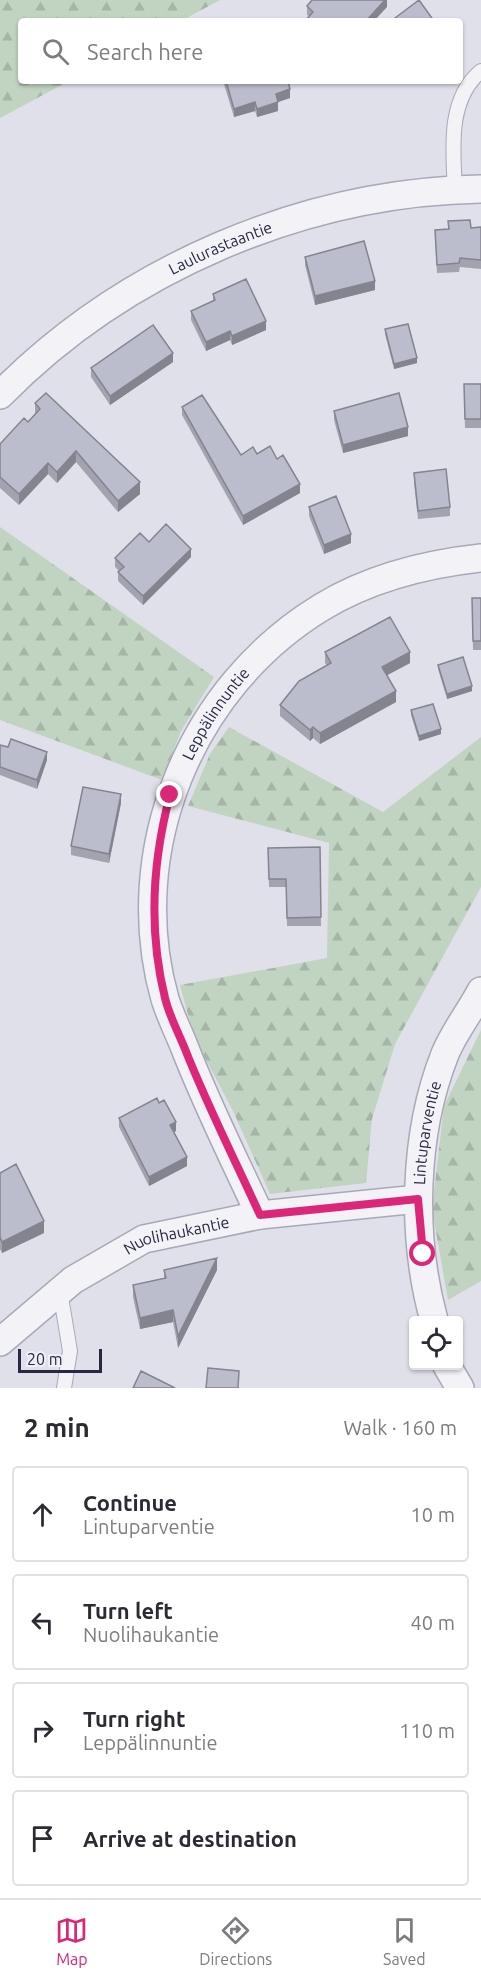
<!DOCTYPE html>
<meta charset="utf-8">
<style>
:root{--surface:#fff;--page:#f7f7f7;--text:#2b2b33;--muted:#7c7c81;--line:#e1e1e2;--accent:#db2777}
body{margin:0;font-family:Ubuntu,sans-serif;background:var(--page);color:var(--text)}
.controls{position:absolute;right:18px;bottom:18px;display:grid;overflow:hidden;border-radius:6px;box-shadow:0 2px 4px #0004}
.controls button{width:54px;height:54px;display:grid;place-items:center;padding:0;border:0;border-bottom:2px solid var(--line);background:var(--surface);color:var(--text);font:30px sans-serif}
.scale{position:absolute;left:18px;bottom:15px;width:84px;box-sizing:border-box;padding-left:6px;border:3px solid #272841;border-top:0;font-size:16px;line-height:21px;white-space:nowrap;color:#272841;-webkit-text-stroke:4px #eff0f7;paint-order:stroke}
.stop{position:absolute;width:18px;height:18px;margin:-14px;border:4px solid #db2777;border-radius:50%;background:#fff}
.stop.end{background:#db2777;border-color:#fff;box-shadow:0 2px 6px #0008}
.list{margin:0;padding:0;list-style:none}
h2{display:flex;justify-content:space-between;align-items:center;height:78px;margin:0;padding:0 24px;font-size:26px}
h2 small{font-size:20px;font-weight:400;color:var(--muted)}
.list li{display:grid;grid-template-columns:39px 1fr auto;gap:18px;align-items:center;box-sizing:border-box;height:96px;margin:0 12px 12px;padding:0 12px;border:2px solid var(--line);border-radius:6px}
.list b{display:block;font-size:22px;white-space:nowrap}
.list p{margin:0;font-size:20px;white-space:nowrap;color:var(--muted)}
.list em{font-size:20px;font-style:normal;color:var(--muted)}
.icon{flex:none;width:33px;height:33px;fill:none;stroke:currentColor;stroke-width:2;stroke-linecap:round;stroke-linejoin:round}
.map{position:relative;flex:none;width:481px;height:1388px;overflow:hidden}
.search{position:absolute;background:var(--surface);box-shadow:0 2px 4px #0004;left:18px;right:18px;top:18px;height:66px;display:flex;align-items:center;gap:15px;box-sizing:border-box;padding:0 21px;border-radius:6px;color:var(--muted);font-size:22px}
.sheet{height:510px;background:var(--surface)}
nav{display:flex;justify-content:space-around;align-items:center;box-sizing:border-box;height:84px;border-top:2px solid var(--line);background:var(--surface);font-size:16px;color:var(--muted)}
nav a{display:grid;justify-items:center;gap:3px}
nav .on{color:var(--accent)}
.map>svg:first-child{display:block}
</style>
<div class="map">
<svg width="481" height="1388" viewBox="0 0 481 1388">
<defs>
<pattern id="forest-firs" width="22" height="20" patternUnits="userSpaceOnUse" patternTransform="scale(1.5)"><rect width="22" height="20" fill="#c0d4c1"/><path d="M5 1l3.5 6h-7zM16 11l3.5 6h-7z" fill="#a5b6a7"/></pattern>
</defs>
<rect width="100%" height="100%" fill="#dfe0e9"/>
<!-- forest -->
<path fill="url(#forest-firs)" d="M 0,0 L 220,0 L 181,21 L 21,21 L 21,81 L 69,81 L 0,118 Z
M 0,527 L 214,677 L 181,731 L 162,780 L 0,720 Z
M 229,727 L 383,812 L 481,737 L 481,887 L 395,1044 L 372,1119 L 366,1183 L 270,1194 L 233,1111 L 194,1037 L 180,985 L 327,958 L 329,843 L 188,806 L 210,754 Z
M 481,1030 L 481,1281 L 448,1300 L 432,1209 L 444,1106 Z"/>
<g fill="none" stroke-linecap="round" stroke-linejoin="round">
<!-- service casing -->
<g stroke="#a8a9b7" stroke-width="16">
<path id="service" d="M 455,190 C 453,150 447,99 481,71
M 60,1291 L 70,1351 L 64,1388"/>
</g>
<!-- minor casing -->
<g stroke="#a8a9b7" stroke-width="30">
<g id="minor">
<path id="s1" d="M 0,395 C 124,269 303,192 481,189"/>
<path id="s2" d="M 260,1215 C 234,1159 206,1103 184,1046 C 178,1031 170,1015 165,999 C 123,851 190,687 322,607 C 370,578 426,564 481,558"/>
<path id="s3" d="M 434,1320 C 411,1237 413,1135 445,1054 C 454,1032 470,1012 481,991"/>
<path id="s4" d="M 0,1342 L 73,1280 L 144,1239 L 260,1215 L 418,1199"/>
<path d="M 447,1366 L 460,1388"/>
</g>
</g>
<!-- service -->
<use href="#service" stroke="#f2f2f7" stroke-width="14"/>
<!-- minor -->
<use href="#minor" stroke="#f2f2f7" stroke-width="27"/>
</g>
<!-- wall -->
<path fill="#a2a3af" d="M 387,0 L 387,7 L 309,16 L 307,15 L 307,6 Z
M 223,81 L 288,81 L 290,98 L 278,102 L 278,111 L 257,117 L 255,111 L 234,117 Z
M 448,221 L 471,228 L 481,227 L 481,269 L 460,267 L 459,272 L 437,273 L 435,230 L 448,230 Z
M 305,257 L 375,290 L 315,305 L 305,265 Z
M 213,294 L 266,330 L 232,345 L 230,340 L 206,351 L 191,320 L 191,311 L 213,301 Z
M 385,329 L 417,363 L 394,369 L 385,334 Z
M 173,362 L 110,405 L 91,377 L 91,368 Z
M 464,384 L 481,384 L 481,428 L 465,428 Z
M 35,403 L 140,494 L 118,512 L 76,462 L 57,483 L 48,474 L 19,505 L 0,488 L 0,444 L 28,422 L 35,414 Z
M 182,407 L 241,455 L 257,454 L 277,459 L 300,493 L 243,525 L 182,415 Z
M 334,411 L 408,436 L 343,453 L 334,420 Z
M 414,473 L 450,507 L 450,516 L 418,519 L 414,482 Z
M 309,507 L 351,543 L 324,554 L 309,516 Z
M 149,542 L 191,557 L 143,605 L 118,581 L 118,572 L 119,571 L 115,567 L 115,558 Z
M 472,598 L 481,598 L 481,650 L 473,650 Z
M 325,652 L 410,663 L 387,675 L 396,702 L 320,744 L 313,738 L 310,741 L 280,716 L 280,705 L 327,666 L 325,663 Z
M 438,665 L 472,691 L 447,699 L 438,669 Z
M 411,710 L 441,734 L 419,741 L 411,715 Z
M 0,745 L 47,760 L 37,789 L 0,775 Z
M 121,803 L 109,863 L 71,855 L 71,846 Z
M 320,847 L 321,926 L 287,926 L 286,887 L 269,887 L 268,848 Z
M 119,1118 L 176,1131 L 174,1132 L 187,1166 L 149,1186 L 119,1127 Z
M 0,1173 L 44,1233 L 2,1253 L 0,1249 Z
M 164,1270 L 217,1270 L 178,1348 L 173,1322 L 140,1329 L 133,1297 L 133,1285 L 164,1278 Z"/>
<!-- shaded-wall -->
<path fill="#84848f" d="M 385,0 L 387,0 L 387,7 L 374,21 L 366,21 Z
M 290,89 L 290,98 L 278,102 L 278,111 L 257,117 L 257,109 L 276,94 Z
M 255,102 L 255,111 L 234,117 L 234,109 Z
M 375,281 L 375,290 L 315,305 L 315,296 Z
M 266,321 L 266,330 L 232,345 L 232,336 Z
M 230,331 L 230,340 L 206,351 L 206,342 Z
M 173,353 L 173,362 L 110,405 L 110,396 Z
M 417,358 L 417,363 L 394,369 L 394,364 Z
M 408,427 L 408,436 L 343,453 L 343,445 Z
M 76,451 L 76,462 L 57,483 L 57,472 Z
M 48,463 L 48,474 L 19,505 L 19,494 Z
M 140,482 L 140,494 L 118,512 L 118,501 Z
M 300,484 L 300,493 L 243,525 L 243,516 Z
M 351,534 L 351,543 L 324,554 L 324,545 Z
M 191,549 L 191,557 L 143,605 L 143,596 Z
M 410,652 L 410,663 L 382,678 L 382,667 Z
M 472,686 L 472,691 L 447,699 L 447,694 Z
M 396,691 L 396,702 L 320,744 L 320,733 Z
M 313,727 L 313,738 L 310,741 L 310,730 Z
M 441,729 L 441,734 L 419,741 L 419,736 Z
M 47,752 L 47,760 L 37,789 L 37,780 Z
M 121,794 L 121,803 L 109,863 L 109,854 Z
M 176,1122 L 176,1131 L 170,1134 L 170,1125 Z
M 187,1157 L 187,1166 L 149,1186 L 149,1177 Z
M 44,1221 L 44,1233 L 2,1253 L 2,1242 Z
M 217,1258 L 217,1270 L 178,1348 L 178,1336 Z
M 173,1310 L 173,1322 L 140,1329 L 140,1318 Z"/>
<!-- building -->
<path fill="#bcbdcc" stroke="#84848f" stroke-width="1.5" d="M 312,0 L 385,0 L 366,21 L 305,21 L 313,12 L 307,6 Z
M 419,0 L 434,21 L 398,21 L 395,18 Z
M 226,81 L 288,81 L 290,89 L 276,94 L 278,102 L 257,109 L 255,102 L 234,109 Z
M 470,220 L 471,228 L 481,227 L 481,260 L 460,258 L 459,263 L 437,265 L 435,230 L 449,229 L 448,221 Z
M 364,241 L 375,281 L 315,296 L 305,257 Z
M 246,279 L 266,321 L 232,336 L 230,331 L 206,342 L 191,311 L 215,300 L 213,294 Z
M 408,324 L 417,358 L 394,364 L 385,329 Z
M 153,325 L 173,353 L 110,396 L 91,368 Z
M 464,384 L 481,384 L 481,419 L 465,419 Z
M 46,393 L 140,482 L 118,501 L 76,451 L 57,472 L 48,463 L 19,494 L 0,477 L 0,444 L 24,418 L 28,422 L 40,409 L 35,403 Z
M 399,393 L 408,427 L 343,445 L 334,411 Z
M 202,395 L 241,455 L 253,447 L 257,454 L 270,446 L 277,459 L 283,455 L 300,484 L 243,516 L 182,407 Z
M 446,469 L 450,507 L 418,511 L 414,473 Z
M 336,496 L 351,534 L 324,545 L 309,507 Z
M 166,524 L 191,549 L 143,596 L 118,572 L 124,567 L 115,558 L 140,533 L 149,542 Z
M 472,598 L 481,598 L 481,641 L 473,641 Z
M 390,617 L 410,652 L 382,667 L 396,691 L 320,733 L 313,727 L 310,730 L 280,705 L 299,681 L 331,663 L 325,652 Z
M 463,657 L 472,686 L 447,694 L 438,665 Z
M 433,704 L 441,729 L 419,736 L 411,710 Z
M 11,739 L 47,752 L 37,780 L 0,767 L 0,745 L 8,747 Z
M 83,787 L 121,794 L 109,854 L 71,846 Z
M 320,847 L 321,917 L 287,918 L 286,879 L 269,879 L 268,848 Z
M 157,1098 L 159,1103 L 164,1100 L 176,1122 L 170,1125 L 187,1157 L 149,1177 L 119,1118 Z
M 16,1164 L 44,1221 L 2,1242 L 0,1237 L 0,1173 Z
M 217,1258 L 178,1336 L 173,1310 L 140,1318 L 133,1285 L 166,1278 L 164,1270 Z
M 208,1368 L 239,1371 L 238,1388 L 206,1388 Z
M 141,1371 L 175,1388 L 133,1388 Z"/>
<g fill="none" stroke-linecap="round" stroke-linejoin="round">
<!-- route -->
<path stroke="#db2777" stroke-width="8" d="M 170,795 C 152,863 148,929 165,998 C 169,1015 178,1032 185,1049 C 207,1105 235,1160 260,1215 L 418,1199 L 423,1254"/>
</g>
<g text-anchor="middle" stroke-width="4.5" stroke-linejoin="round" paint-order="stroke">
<!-- street labels -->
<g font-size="16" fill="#272841" stroke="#eff0f7">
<text dy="6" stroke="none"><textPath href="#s1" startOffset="267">Laulurastaantie</textPath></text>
<text dy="6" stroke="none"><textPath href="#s2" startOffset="536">Leppälinnuntie</textPath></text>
<text dy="6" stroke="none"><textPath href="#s3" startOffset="189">Lintuparventie</textPath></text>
<text dy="6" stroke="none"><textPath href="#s4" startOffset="210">Nuolihaukantie</textPath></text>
</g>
</g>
</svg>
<div class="controls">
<button><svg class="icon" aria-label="locate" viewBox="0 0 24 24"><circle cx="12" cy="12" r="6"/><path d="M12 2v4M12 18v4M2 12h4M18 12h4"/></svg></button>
</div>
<div class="scale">20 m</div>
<div class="stop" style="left:423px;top:1254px"></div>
<div class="stop end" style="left:170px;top:795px"></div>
<div class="search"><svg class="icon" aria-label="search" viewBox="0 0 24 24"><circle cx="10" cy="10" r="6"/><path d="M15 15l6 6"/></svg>Search here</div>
</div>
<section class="sheet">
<h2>2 min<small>Walk · 160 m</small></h2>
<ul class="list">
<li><svg class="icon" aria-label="ahead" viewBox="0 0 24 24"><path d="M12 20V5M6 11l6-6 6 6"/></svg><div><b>Continue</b><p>Lintuparventie</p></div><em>10 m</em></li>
<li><svg class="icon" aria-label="left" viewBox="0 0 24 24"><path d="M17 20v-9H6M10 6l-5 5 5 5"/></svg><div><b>Turn left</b><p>Nuolihaukantie</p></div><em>40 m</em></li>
<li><svg class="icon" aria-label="right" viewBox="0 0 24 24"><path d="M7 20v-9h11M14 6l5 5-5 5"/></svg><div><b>Turn right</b><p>Leppälinnuntie</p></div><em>110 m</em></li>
<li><svg class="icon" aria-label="arrive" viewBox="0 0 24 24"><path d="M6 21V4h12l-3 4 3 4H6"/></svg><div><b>Arrive at destination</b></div></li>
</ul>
</section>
<nav>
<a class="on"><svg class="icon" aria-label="map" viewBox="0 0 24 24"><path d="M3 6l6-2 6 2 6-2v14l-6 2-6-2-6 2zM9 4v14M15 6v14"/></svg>Map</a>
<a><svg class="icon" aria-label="directions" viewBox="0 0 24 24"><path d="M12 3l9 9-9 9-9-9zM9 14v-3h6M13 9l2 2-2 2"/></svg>Directions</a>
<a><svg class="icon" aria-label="saved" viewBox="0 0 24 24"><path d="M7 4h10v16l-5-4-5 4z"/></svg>Saved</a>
</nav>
